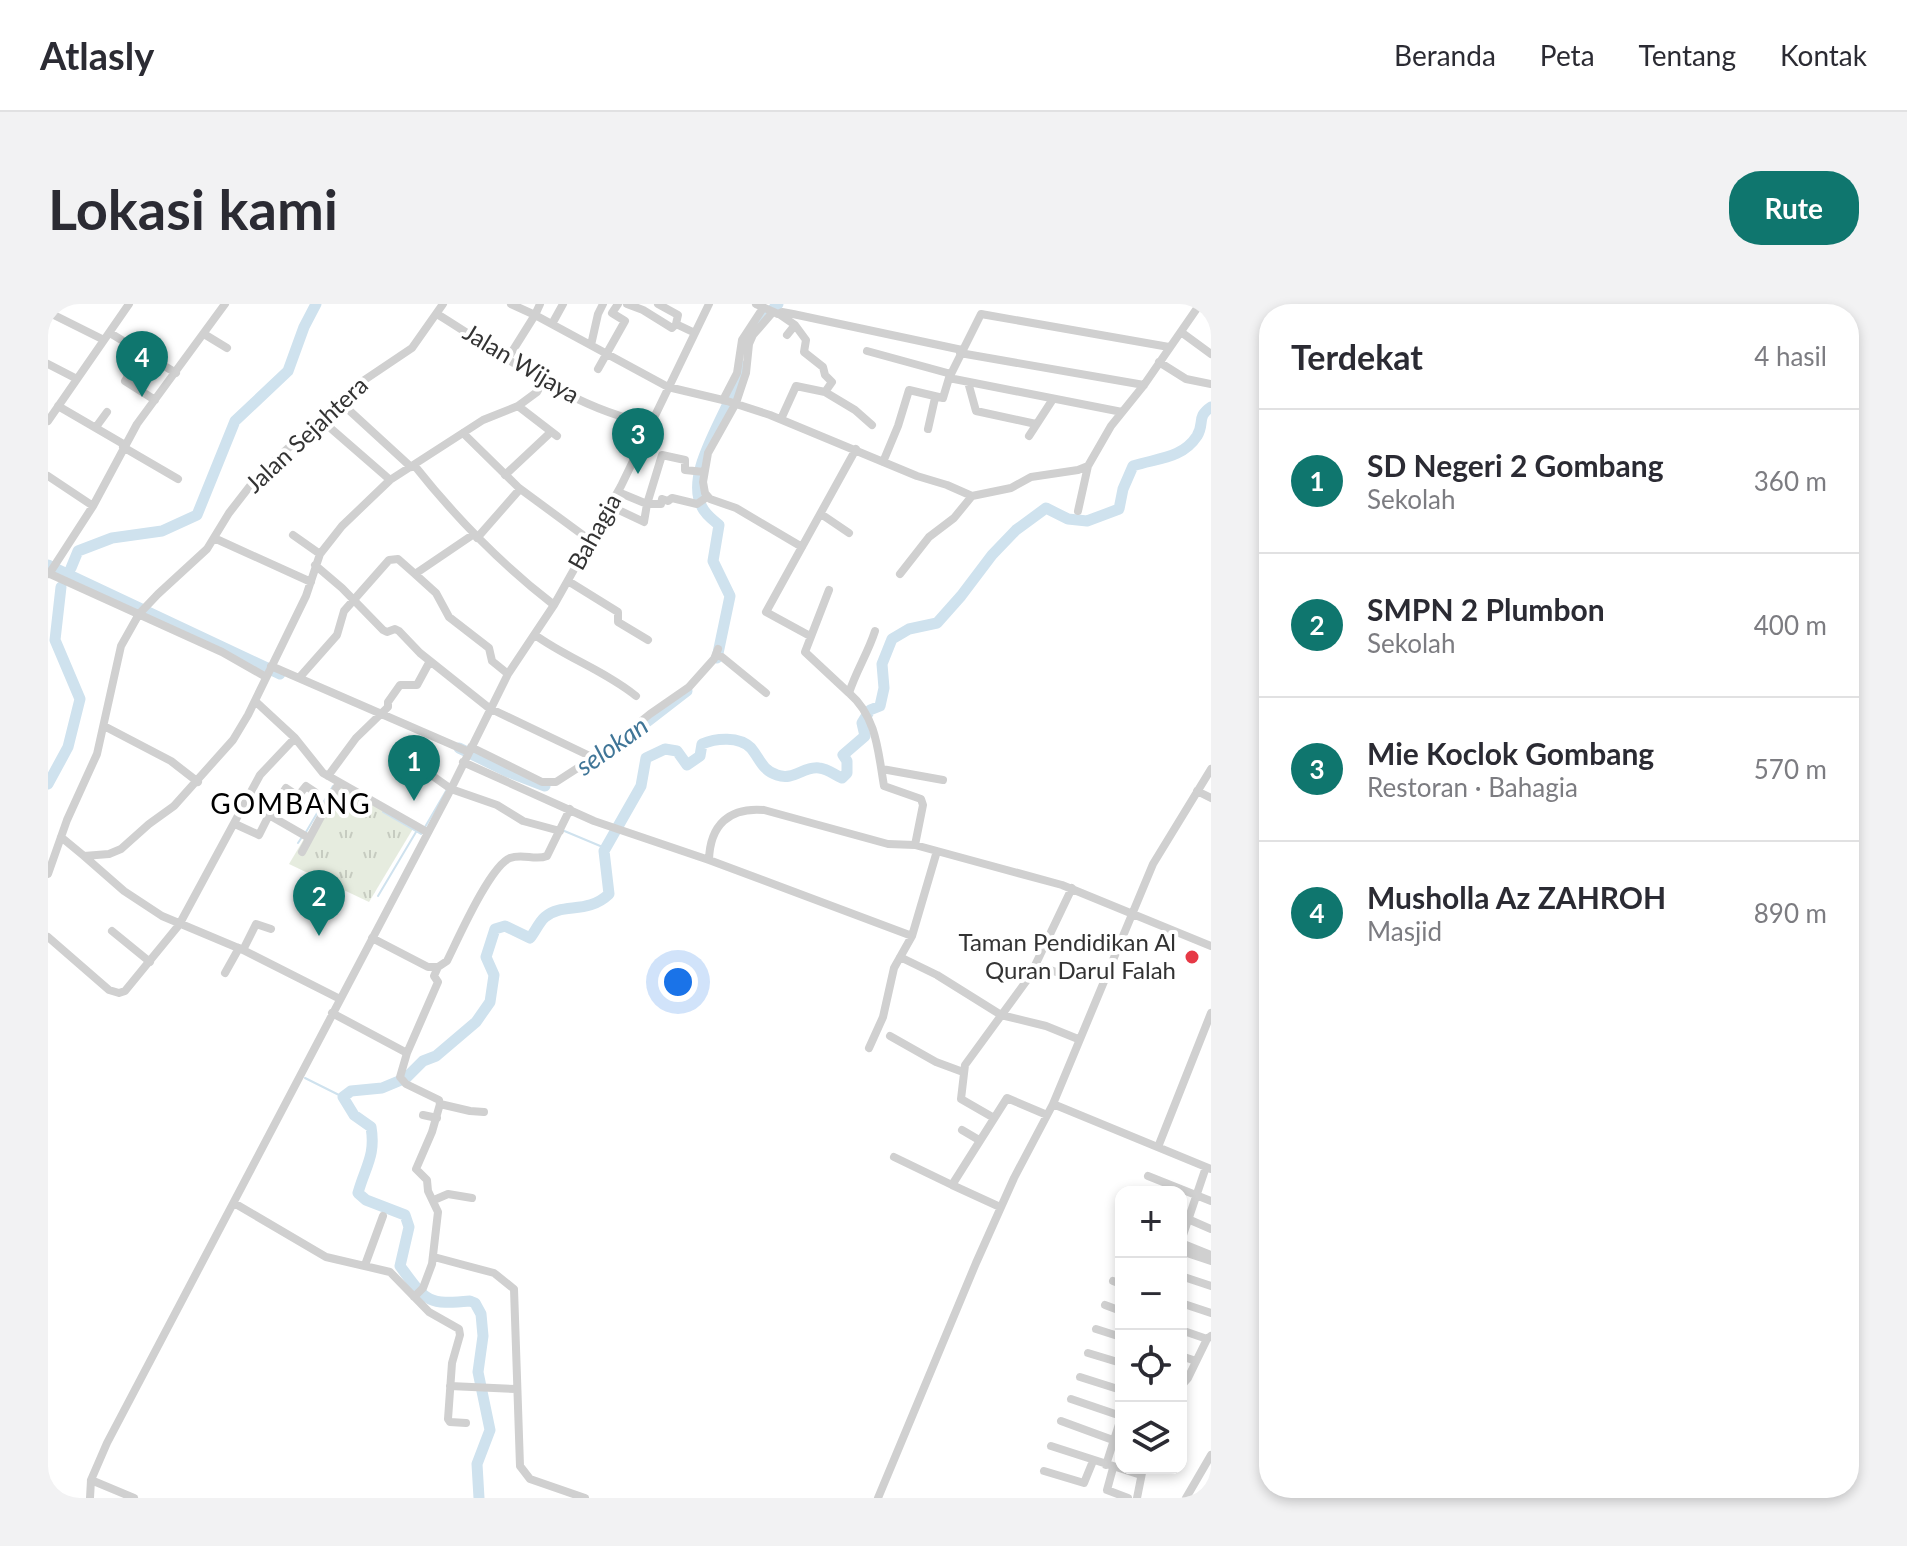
<!DOCTYPE html>
<html lang="id">
<meta charset="utf-8">
<style>
:root{--surface:#fff;--page:#f2f2f3;--text:#2b2b33;--muted:#7c7c81;--line:#e1e1e2;--accent:#0f766e}
body{margin:0;font-family:Lato,sans-serif;background:var(--page);color:var(--text)}
.controls{position:absolute;right:24px;bottom:24px;display:grid;overflow:hidden;border-radius:16px;box-shadow:0 4px 12px #0003}
.controls button{width:72px;height:72px;display:grid;place-items:center;padding:0;border:0;border-bottom:2px solid var(--line);background:var(--surface);color:var(--text);font:40px sans-serif}
.you{position:absolute;left:630px;top:678px;width:28px;height:28px;margin:-20px;border:6px solid #fff;border-radius:50%;background:#1a73e8;box-shadow:0 0 0 12px #1a73e833}
.badge{display:grid;place-items:center;width:52px;height:52px;border-radius:50%;background:var(--accent);color:#fff;font-size:26px;font-weight:700}
.pin{position:absolute;translate:-50% -66px;filter:drop-shadow(0 2px 4px #0008)}
.pin::after{content:'';position:absolute;top:42px;width:28px;height:24px;background:inherit;clip-path:polygon(0 0,100% 0,50% 100%)}
.list{margin:0;padding:0;list-style:none}
h2{display:flex;justify-content:space-between;align-items:center;height:104px;margin:0;padding:0 32px;font-size:34px}
h2 small{font-size:26px;font-weight:400;color:var(--muted)}
.list li{display:grid;grid-template-columns:52px 1fr auto;gap:24px;align-items:center;box-sizing:border-box;height:144px;padding:0 32px;border-top:2px solid var(--line)}
.list b{display:block;font-size:30px;white-space:nowrap}
.list p{margin:0;font-size:26px;white-space:nowrap;color:var(--muted)}
.list em{font-size:26px;font-style:normal;color:var(--muted)}
.icon{flex:none;width:44px;height:44px;fill:none;stroke:currentColor;stroke-width:2;stroke-linecap:round;stroke-linejoin:round}
.map{position:relative;flex:none;width:1163px;height:1194px;overflow:hidden;border-radius:32px}
header{display:flex;align-items:center;gap:48px;box-sizing:border-box;height:112px;padding:0 40px;background:var(--surface);border-bottom:2px solid var(--line)}
header strong{font-size:38px}
nav{display:flex;gap:44px;margin-inline-start:auto;font-size:28px}
.intro{display:flex;align-items:center;justify-content:space-between;box-sizing:border-box;height:192px;padding:0 48px}
h1{margin:0;font-size:56px}
.button{padding:20px 36px;border-radius:32px;background:var(--accent);color:#fff;font-size:28px;font-weight:700}
main{display:flex;gap:48px;padding:0 48px}
aside{flex:1;background:var(--surface);border-radius:32px;box-shadow:0 4px 12px #0003}
.map>svg:first-child{display:block}
</style>
<header>
<strong>Atlasly</strong>
<nav><a>Beranda</a><a>Peta</a><a>Tentang</a><a>Kontak</a></nav>
</header>
<div class="intro"><h1>Lokasi kami</h1><a class="button">Rute</a></div>
<main>
<div class="map">
<svg width="1163" height="1194" viewBox="0 0 1163 1194">
<defs>
<pattern id="grass-tufts" width="24" height="20" patternUnits="userSpaceOnUse" patternTransform="scale(2)"><rect width="24" height="20" fill="#e6ecdf"/><path d="M3 7l-1-3M5 7V3M7 7l1-3M15 17l-1-3M17 17v-4M19 17l1-3" fill="none" stroke="#c6cbc0"/></pattern>
</defs>
<rect width="100%" height="100%" fill="#fff"/>
<!-- grass -->
<path fill="url(#grass-tufts)" d="M 290,478 L 369,518 L 321,598 L 241,560 Z"/>
<g fill="none" stroke-linecap="round" stroke-linejoin="round">
<!-- stream -->
<path stroke="#cfe2ee" stroke-width="2" d="M 335,508 L 373,530 L 374,528
M 377,523 L 398,487
M 514,526 L 557,544
M 258,528 L 285,482
M 250,539 L 254,533
M 330,592 L 368,528
M 257,774 L 295,793"/>
<!-- river -->
<path stroke="#cfe2ee" stroke-width="11" d="M 702,28 L 730,0
M 0,261 L 232,370
M 23,264 L 30,247 L 64,234 L 114,227 L 149,211 L 187,117 L 240,67 L 256,23 L 268,0
M 669,354 L 682,292 L 665,257 L 671,221 C 665,216 657,210 654,203 C 634,165 687,103 693,62
M 586,428 L 639,387
M 411,444 L 458,467 L 497,482
M 0,480 L 20,443 L 32,395 L 7,336 L 13,283
M 431,1194 L 429,1160 L 442,1126 L 430,1068 L 435,1032 L 433,1010 L 427,999 L 422,997 C 378,1001 378,997 352,962 L 361,923 L 357,911 L 318,896 L 310,889 C 317,863 328,852 323,823 L 306,811 L 295,793 L 303,787 L 334,784 L 358,774 L 375,757 L 388,752 L 428,718 L 442,698 L 446,671 L 438,653 L 447,625 L 457,622 L 482,634 C 487,628 491,618 497,613 C 515,598 539,611 561,590 L 556,547 L 593,482 L 598,454 L 617,445 L 629,447 L 639,461 L 652,452 L 654,440 C 668,434 691,432 703,444 C 712,455 714,466 729,471 C 746,477 755,462 771,464 C 781,465 786,471 794,474 L 799,469 L 799,457 L 795,451 L 817,432 L 814,419 L 822,406 L 832,402 L 836,384 L 834,360 L 844,335 L 861,325 L 889,319 L 913,292 L 944,251 L 968,226 L 998,204 L 1020,215 L 1039,217 L 1071,205 L 1075,185 L 1085,162 C 1109,154 1134,155 1149,132 C 1157,119 1148,113 1163,103"/>
<!-- minor -->
<path stroke="#d0d0d0" stroke-width="8" d="M 463,0 L 487,11 L 492,0
M 579,0 L 595,6 L 624,24 L 628,20 L 647,29
M 610,0 L 630,11 L 628,20
M 708,0 L 730,10 L 734,8 L 745,10 L 914,46
M 0,8 L 56,36
M 725,8 L 705,31 L 701,40 L 698,69 L 688,99 L 660,149 L 655,178 L 657,189 L 662,195 L 688,204 L 754,243
M 389,10 C 456,51 525,106 604,120
M 731,10 L 747,21 L 758,36 L 756,48 L 775,63 L 777,71 L 784,78 L 777,88 L 748,82 L 733,115
M 504,20 L 515,0
M 1133,28 L 1163,50
M 62,29 L 128,69
M 156,30 L 179,44
M 739,31 L 747,21
M 543,41 L 550,10 L 555,0
M 819,47 L 903,70
M 94,49 L 77,77 L 107,96
M 912,49 L 1096,81
M 460,54 L 487,11 L 620,83 L 679,97 L 722,111 L 869,172 L 899,181 L 924,192 L 963,184 L 983,173 L 1030,166 L 1040,162 L 1063,122 L 1096,81 L 1152,0
M 1111,58 L 1138,75 L 1163,80
M 0,60 L 29,75
M 550,65 L 577,17 L 564,9 L 570,0
M 901,74 L 1074,108
M 920,78 L 928,107 L 988,120
M 777,88 L 807,106 L 824,121
M 675,96 L 689,69 L 694,36 L 715,4
M 291,97 L 363,163
M 10,102 L 77,141
M 470,102 L 509,132
M 272,115 L 341,175
M 0,117 L 81,0
M 48,123 L 59,108
M 880,125 L 887,94
M 415,129 L 471,184 L 543,237
M 981,132 L 1005,95
M 75,143 L 130,175
M 835,158 L 850,122 L 861,86 L 895,94 L 901,74 L 933,10 L 1121,43
M 366,161 C 408,214 453,260 506,301
M 457,171 L 503,128
M 0,172 L 45,202
M 570,188 L 599,200 L 614,151 L 637,156 L 637,166 L 656,168
M 562,202 L 596,218 L 599,200 L 613,200 L 614,195 L 620,197 L 624,194 L 649,200 L 659,193
M 1030,207 L 1040,162
M 773,210 L 801,229
M 245,231 L 272,250
M 166,234 L 263,278
M 429,234 L 472,185
M 267,261 L 294,284 L 335,326 L 339,328 L 347,325 L 351,327 L 372,349 L 441,404 L 546,454
M 0,269 L 174,348 L 218,373
M 1,270 L 45,202 L 89,120 L 177,0
M 367,270 L 388,289 L 401,313 L 441,344 L 444,357 L 460,370
M 852,270 L 881,233 L 906,214 L 924,192
M 520,277 L 570,308 L 570,318 L 600,336
M 781,286 L 757,348 L 801,389
M 827,327 C 820,349 808,367 801,389 C 829,413 830,448 836,482 L 873,495 L 875,501 L 867,541
M 487,331 C 519,354 557,367 588,392
M 762,332 L 718,308 L 808,145
M 668,351 L 674,353 L 718,389
M 223,362 L 421,448
M 251,374 L 289,331 L 296,307 L 341,256 L 350,255 L 367,270 L 426,230
M 207,397 L 247,434 L 275,469 L 379,528
M 56,422 L 123,457 L 150,478
M 423,443 L 494,478 L 508,478 L 556,447 L 602,410 L 641,383 L 666,355 L 670,345
M 415,458 L 546,517 L 661,556 L 864,632
M 372,463 L 403,485 L 449,501 L 475,517 L 512,527
M 834,465 L 895,476
M 280,472 L 308,434 L 340,403 L 340,398 L 352,381 L 369,381 L 382,357
M 1149,487 L 1163,494
M 221,511 L 238,484 L 250,492 L 258,482 L 267,488
M 187,520 L 211,531 L 221,511 L 261,534
M 13,533 L 36,552 L 61,550 L 73,545 L 101,520 L 126,502 L 185,436 L 200,411 L 258,292 L 272,250 L 294,222 L 342,176 L 435,116 L 470,102 L 489,88 L 496,76
M 254,548 L 291,479
M 36,552 L 76,587 L 114,612 L 195,646 L 292,695
M 661,556 C 662,521 681,503 716,506 L 840,540 L 867,541 L 1014,581 L 1163,642
M 0,570 L 19,516 L 49,450 L 73,342 L 91,310 L 110,290 L 159,245 L 181,209 L 209,173 L 306,83 L 364,44 L 395,0
M 64,627 L 102,658
M 0,633 L 61,686 L 71,689 L 77,687 L 131,621 L 212,471 L 247,434
M 324,634 L 380,663 L 390,663 L 399,657 C 410,635 442,562 462,554 C 475,549 487,557 499,552 L 522,505
M 195,646 L 208,620 L 223,625
M 852,653 L 889,671 L 953,711 L 998,722 L 1030,735
M 988,661 L 1011,669
M 177,669 L 191,644
M 284,709 L 359,749 L 352,773 L 358,780 L 391,796 L 392,800 L 384,828 L 368,865 L 379,876 L 380,887 L 390,908 L 384,960 L 375,984 L 366,993
M 842,732 L 888,758 L 915,768
M 821,744 L 835,713 L 846,664 L 864,632 L 889,547
M 359,749 L 390,678 L 386,672 L 390,663
M 392,800 L 422,807 L 436,808
M 1005,800 L 1163,865
M 375,811 L 389,814
M 946,814 L 913,795 L 917,761 L 982,672 L 1024,584
M 914,826 L 931,836
M 1110,843 L 1163,709
M 846,853 L 904,881
M 1100,872 L 1163,897
M 386,896 L 400,890 L 424,894
M 186,899 L 278,953 L 342,968 L 381,1008 L 411,1025 L 412,1031 L 404,1059 L 400,1115 L 402,1118 L 418,1119
M 952,903 L 904,881 L 959,794 L 999,811
M 1133,912 L 1163,925
M 1133,937 L 1158,863
M 1133,939 L 1163,951
M 1133,947 L 1163,957
M 386,953 L 446,969 L 466,985 L 472,1162 L 482,1175 L 537,1194
M 317,961 L 335,912
M 1133,972 L 1163,982
M 1065,977 L 1073,980
M 1133,999 L 1163,1009
M 1057,1001 L 1073,1007
M 1048,1025 L 1073,1033
M 1133,1026 L 1159,1035
M 1040,1049 L 1073,1059
M 1133,1052 L 1148,1057
M 1032,1073 L 1073,1086
M 402,1082 L 468,1085
M 1133,1082 L 1140,1074 L 1159,1035 L 1163,1032
M 1023,1095 L 1073,1112
M 1013,1117 L 1073,1139
M 1003,1142 L 1093,1171
M 1058,1161 L 1073,1114
M 1065,1164 L 1059,1186 L 1080,1194
M 996,1167 L 1036,1179 L 1045,1157
M 43,1176 L 86,1194
M 5,1194 L 6,1193
M 42,1194 L 43,1176 L 59,1139 L 403,485 L 460,370 L 506,301 L 573,182 L 661,0
M 830,1194 L 928,959 L 966,874 L 1005,800 L 1105,560 L 1163,465
M 1089,1194 L 1095,1164
M 1138,1194 L 1163,1151"/>
</g>
<!-- markers -->
<circle fill="#e63946" stroke="#fff" stroke-width="3" cx="1144" cy="653" r="8"/>
<g text-anchor="middle" stroke-width="8" stroke-linejoin="round" paint-order="stroke">
<!-- street labels -->
<g font-size="24" fill="#333" stroke="#fff">
<text transform="translate(473 60) rotate(31)" y="8">Jalan Wijaya</text>
<text transform="translate(259 131) rotate(-43)" y="8">Jalan Sejahtera</text>
<text transform="translate(547 228) rotate(-61)" y="8">Bahagia</text>
</g>
<!-- poi labels -->
<g font-size="24" fill="#333" stroke="#fff" text-anchor="end">
<text x="1128" y="647">Taman Pendidikan Al<tspan x="1128" dy="28">Quran Darul Falah</tspan></text>
</g>
<!-- water labels -->
<g font-size="26" font-style="italic" fill="#3f7597" stroke="#fff">
<text transform="translate(564 442) rotate(-35)" y="9">selokan</text>
</g>
<!-- quarter labels -->
<g font-size="28" letter-spacing="2" fill="#000" stroke="#fff">
<text x="243" y="510">GOMBANG</text>
</g>
</g>
</svg>
<div class="controls">
<button>+</button>
<button>−</button>
<button><svg class="icon" aria-label="locate" viewBox="0 0 24 24"><circle cx="12" cy="12" r="6"/><path d="M12 2v4M12 18v4M2 12h4M18 12h4"/></svg></button>
<button><svg class="icon" aria-label="layers" viewBox="0 0 24 24"><path d="M12 4l9 5-9 5-9-5zM3 14l9 5 9-5"/></svg></button>
</div>
<div class="you"></div>
<div class="pin badge" style="left:366px;top:497px">1</div>
<div class="pin badge" style="left:271px;top:632px">2</div>
<div class="pin badge" style="left:590px;top:170px">3</div>
<div class="pin badge" style="left:94px;top:93px">4</div>
</div>
<aside>
<h2>Terdekat<small>4 hasil</small></h2>
<ul class="list">
<li><span class="badge">1</span><div><b>SD Negeri 2 Gombang</b><p>Sekolah</p></div><em>360 m</em></li>
<li><span class="badge">2</span><div><b>SMPN 2 Plumbon</b><p>Sekolah</p></div><em>400 m</em></li>
<li><span class="badge">3</span><div><b>Mie Koclok Gombang</b><p>Restoran · Bahagia</p></div><em>570 m</em></li>
<li><span class="badge">4</span><div><b>Musholla Az ZAHROH</b><p>Masjid</p></div><em>890 m</em></li>
</ul>
</aside>
</main>
